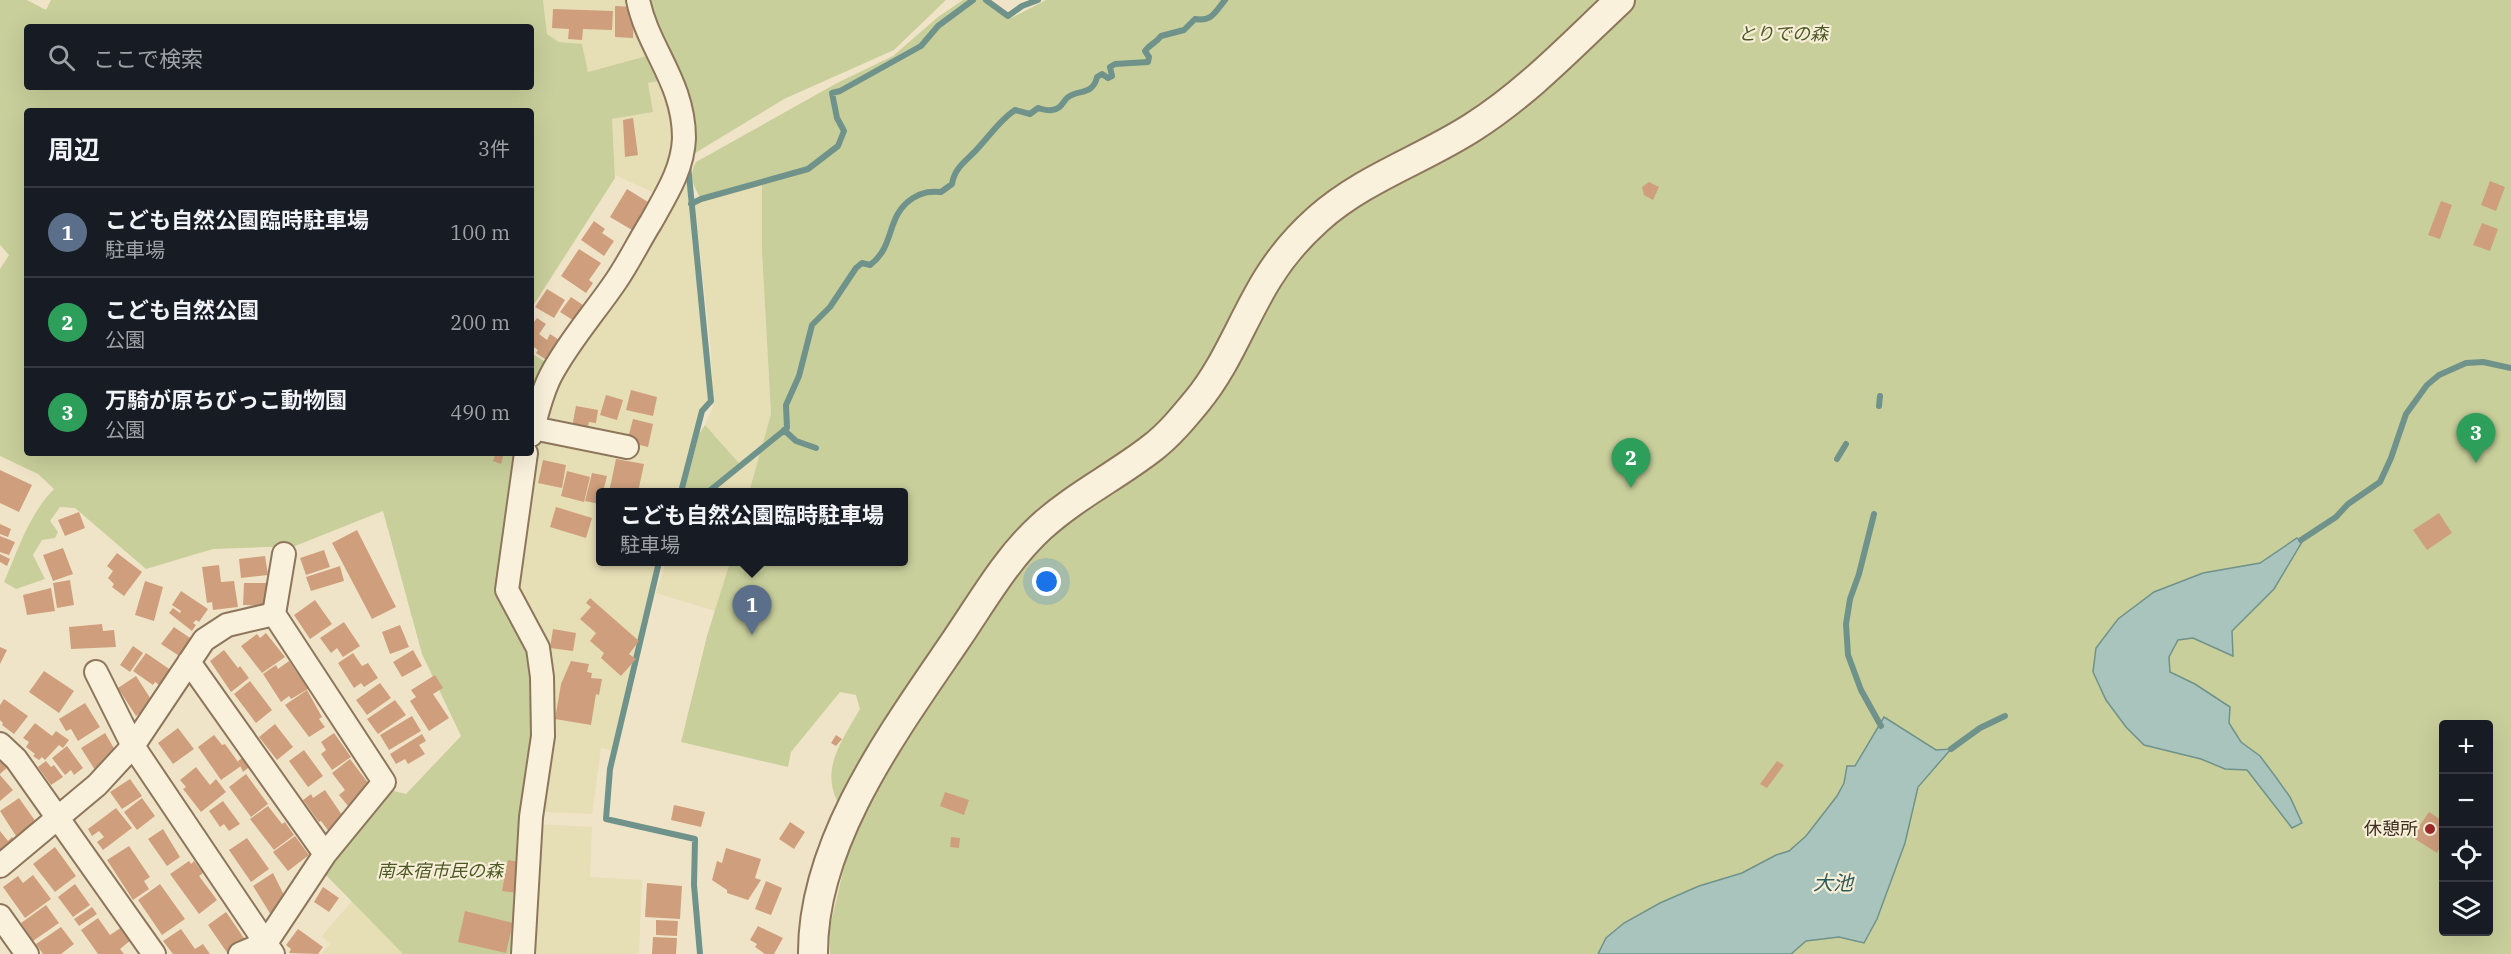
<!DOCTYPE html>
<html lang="ja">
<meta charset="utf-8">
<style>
:root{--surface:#171b24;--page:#242831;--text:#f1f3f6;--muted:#9ea1a6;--line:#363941;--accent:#7c3aed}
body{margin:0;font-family:"IBM Plex Serif","Noto Sans JP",serif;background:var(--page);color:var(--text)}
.controls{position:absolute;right:18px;bottom:18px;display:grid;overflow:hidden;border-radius:6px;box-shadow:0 6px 24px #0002}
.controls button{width:54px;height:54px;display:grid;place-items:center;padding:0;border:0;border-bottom:2px solid var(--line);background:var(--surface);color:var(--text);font:30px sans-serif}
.you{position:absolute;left:1047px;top:582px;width:21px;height:21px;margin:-15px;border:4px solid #fff;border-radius:50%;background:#1a73e8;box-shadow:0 0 0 9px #1a73e833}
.badge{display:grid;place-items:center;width:39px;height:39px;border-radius:50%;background:var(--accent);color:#fff;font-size:20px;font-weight:700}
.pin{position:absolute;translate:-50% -50px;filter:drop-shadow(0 2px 3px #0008)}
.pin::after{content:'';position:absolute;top:32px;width:21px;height:18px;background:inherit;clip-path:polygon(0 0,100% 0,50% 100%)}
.popup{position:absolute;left:596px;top:488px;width:312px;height:78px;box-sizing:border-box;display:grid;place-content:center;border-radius:6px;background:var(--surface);filter:drop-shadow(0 2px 4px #0005);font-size:20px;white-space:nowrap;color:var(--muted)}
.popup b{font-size:22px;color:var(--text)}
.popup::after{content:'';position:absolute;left:50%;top:100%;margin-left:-12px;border:12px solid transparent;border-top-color:var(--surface)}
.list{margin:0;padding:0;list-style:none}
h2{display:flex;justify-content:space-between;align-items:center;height:78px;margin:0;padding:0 24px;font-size:26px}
h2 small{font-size:20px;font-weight:400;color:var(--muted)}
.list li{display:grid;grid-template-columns:39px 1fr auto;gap:18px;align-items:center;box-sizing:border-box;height:90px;padding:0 24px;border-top:2px solid var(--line)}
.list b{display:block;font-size:22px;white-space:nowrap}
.list p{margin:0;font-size:20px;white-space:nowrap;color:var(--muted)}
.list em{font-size:20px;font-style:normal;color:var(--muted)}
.icon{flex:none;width:33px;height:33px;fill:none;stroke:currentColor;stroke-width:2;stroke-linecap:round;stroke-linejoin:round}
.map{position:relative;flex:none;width:2511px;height:954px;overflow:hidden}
.search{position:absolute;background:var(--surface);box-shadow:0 6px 24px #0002;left:24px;top:24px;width:510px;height:66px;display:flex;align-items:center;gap:15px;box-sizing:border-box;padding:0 21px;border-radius:6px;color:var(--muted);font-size:22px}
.panel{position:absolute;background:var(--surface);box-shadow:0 6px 24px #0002;left:24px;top:108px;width:510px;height:348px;border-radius:6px}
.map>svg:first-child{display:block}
</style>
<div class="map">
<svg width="2511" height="954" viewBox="0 0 2511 954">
<rect width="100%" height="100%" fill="#f0e4c8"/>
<!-- farmland -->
<path fill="#e6deb5" d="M 543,0 L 634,0 L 654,54 L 588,72 L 582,44 L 559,42 L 547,34 Z
M 665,80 L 677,147 L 661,196 L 615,175 L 612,119 L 653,112 L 648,83 Z
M 686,172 L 703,323 L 708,400 L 699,411 L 679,492 L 600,492 L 600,562 L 658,562 L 613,751 L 601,748 L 592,814 L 545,812 L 540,808 L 551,740 L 553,683 L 549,659 L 516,593 L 531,465 L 546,407 L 556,384 Z
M 762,184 L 762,252 L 771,414 L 749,492 L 712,492 L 743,467 L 705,425 L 713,407 L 711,352 L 695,206 L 703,201 Z
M 666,562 L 730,562 L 715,611 L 656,593 Z
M 535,824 L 592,827 L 590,877 L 642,880 L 639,954 L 530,954 Z
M 352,901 L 403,954 L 321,954 L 330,944 L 322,936 Z"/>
<!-- green -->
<path fill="#c9cf9b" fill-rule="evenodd" d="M 0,0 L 27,0 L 46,10 L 51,0 L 543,0 L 547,34 L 559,42 L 582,44 L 588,72 L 654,54 L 665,80 L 648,83 L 653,112 L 612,119 L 615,178 L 531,309 L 531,111 L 27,111 L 27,453 L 523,453 L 501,591 L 533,652 L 540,735 L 520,926 L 512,954 L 403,954 L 324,873 L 390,790 L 406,794 L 461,736 L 422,654 L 383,511 L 295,546 L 213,549 L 146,569 L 75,508 L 60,507 L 50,521 L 58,532 L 55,538 L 42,540 L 33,555 L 45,579 L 16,589 L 4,582 C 18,550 29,514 54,489 L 38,474 L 0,456 L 0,269 L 9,255 L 0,245 ZM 27,27 L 531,27 L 531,87 L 27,87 Z
M 648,0 L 946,0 L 894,50 L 784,99 L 692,155 Z
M 963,0 L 984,0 L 1009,19 L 1046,0 L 2511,0 L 2511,954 L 830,954 L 829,931 L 854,825 C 814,781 834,753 860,709 L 856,695 L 840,692 L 791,752 L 788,767 L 681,742 L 707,636 L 730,562 L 903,562 L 903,492 L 749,492 L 771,414 L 762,252 L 762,184 L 702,201 C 695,188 687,177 696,162 L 837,83 L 893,56 L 938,17 ZM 2444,724 L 2488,724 L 2488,932 L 2444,932 Z
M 531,353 L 552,366 L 531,420 Z
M 705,425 L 739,463 L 705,492 L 684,492 L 699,434 Z"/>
<!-- water -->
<path fill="#a9c4bc" stroke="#6f938a" stroke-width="1.5" d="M 2297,538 L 2302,542 L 2274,589 L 2232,631 L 2233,656 L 2193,638 L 2178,640 L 2169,657 L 2170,672 L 2195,684 L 2230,707 L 2229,723 L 2241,742 L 2260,756 L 2275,776 L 2290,797 L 2302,823 L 2292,828 L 2247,770 L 2225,769 L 2201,759 L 2144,745 L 2126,727 L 2106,700 L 2093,672 L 2096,648 L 2118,619 L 2154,592 L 2203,573 L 2260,563 Z
M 1884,717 L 1936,750 L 1951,749 L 1918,787 L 1905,843 L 1877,919 L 1864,943 L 1839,937 L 1806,941 L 1791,954 L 1598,954 L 1606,938 L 1624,923 L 1660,903 L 1699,886 L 1742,873 L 1776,855 L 1789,851 L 1806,836 L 1837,796 L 1844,783 L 1847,766 L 1855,766 Z"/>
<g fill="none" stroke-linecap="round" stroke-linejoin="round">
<!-- stream -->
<path stroke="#6f938a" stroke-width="6" d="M 986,0 L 1008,16 L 1022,6 L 1038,0
M 691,204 L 701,199 L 808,169 L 838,146 L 844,131 L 837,118 L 832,93 L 840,91 L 921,46 L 938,26 L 973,0
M 1879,406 L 1880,396
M 784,430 L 796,441 L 816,448
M 1837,459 L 1846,444
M 681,492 L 702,411 L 711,401 L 688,165
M 708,492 L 787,428 L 786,405 L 799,376 L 812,325 L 830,307 L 856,268 L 862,263 L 870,265 C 896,246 885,216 913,198 C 923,192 930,191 941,192 L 952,184 C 955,166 968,160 979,147 C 991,134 1000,120 1015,110 L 1030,114 L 1038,108 C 1042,109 1048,111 1052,110 C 1061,109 1062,103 1067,98 C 1077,89 1093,96 1097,77 L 1102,74 L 1108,78 L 1112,76 L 1110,67 L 1115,64 L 1148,62 L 1149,57 L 1145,51 C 1150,44 1156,43 1161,36 L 1184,30 L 1195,19 C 1212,22 1215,12 1225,0
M 1874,514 L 1859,574 L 1850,599 L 1846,624 L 1848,655 L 1861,690 L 1881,726
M 2301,540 L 2336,517 L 2348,504 L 2380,482 L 2391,458 L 2406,414 L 2427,385 L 2439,375 L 2466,363 L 2483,362 L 2511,368
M 659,562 L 610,769 L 606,819 L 695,839 L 694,885 L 700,954
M 1951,749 L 1980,728 L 2005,716"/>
</g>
<!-- building -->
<path fill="#cf9f7d" d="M 615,6 L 634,7 L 633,38 L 615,37 Z
M 553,9 L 613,11 L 612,30 L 583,29 L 582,40 L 568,39 L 569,29 L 552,28 Z
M 633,118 L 638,155 L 625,157 L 623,120 Z
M 2490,181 L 2505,187 L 2496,211 L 2481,205 Z
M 1649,182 L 1659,187 L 1653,200 L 1644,195 L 1642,187 Z
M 627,189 L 648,202 L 632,230 L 610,217 Z
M 2441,201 L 2452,205 L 2440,239 L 2428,235 Z
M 594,221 L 605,229 L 602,233 L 614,241 L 604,256 L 581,240 Z
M 2482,223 L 2498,229 L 2490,251 L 2473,245 Z
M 579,249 L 601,263 L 589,280 L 593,283 L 586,293 L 561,276 Z
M 547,289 L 565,300 L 554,318 L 535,307 Z
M 571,297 L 592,311 L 582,326 L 560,312 Z
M 537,318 L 546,324 L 539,334 L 547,340 L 550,334 L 567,345 L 551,363 L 536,353 L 538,350 L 531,345 L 531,320 L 534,322 Z
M 631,390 L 657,397 L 653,416 L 626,410 Z
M 606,395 L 623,400 L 617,420 L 600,415 Z
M 576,406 L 598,410 L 596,423 L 589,422 L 586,435 L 571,432 Z
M 633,419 L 653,424 L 648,447 L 627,442 Z
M 496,453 L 504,453 L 501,464 L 493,461 Z
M 616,459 L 644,464 L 638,492 L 609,492 Z
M 543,460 L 566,465 L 562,488 L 538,483 Z
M 0,470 L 32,485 L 19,512 L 0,503 Z
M 567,471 L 590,477 L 584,502 L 561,496 Z
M 592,473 L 607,476 L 603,492 L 600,492 L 600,504 L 585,501 Z
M 556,507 L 592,518 L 586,538 L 550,527 Z
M 79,512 L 85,528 L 65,536 L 58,520 Z
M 2439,513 L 2452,533 L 2427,550 L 2413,530 Z
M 0,524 L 11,529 L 8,537 L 0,534 Z
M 357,530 L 396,607 L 372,619 L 332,543 Z
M 0,536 L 15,542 L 9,555 L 0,552 Z
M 63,548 L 73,574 L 53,581 L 43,555 Z
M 324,550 L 330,567 L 306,575 L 300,558 Z
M 117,553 L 142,572 L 124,596 L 112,587 L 114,584 L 108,578 L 113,571 L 107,566 Z
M 0,554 L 10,559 L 7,566 L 0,562 Z
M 265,556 L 268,575 L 241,578 L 239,559 Z
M 637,562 L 655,562 L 654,566 Z
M 219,565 L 221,582 L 234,581 L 238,607 L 213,610 L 212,602 L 207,603 L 202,567 Z
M 340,566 L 344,581 L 311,591 L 306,577 Z
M 70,580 L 74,605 L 57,608 L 53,583 Z
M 145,581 L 163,587 L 154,621 L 135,615 Z
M 244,583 L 267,583 L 266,606 L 243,605 Z
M 51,588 L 55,611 L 27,615 L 23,595 Z
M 181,591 L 208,609 L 199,622 L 196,620 L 193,623 L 196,625 L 192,631 L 169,613 L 173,608 L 180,613 L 181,611 L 172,605 Z
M 590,598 L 639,641 L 629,654 L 636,659 L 621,676 L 601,658 L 604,653 L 590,641 L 596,633 L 580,619 L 591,607 L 586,603 Z
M 315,600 L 332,624 L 310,639 L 294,615 Z
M 344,622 L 360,646 L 343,657 L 337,648 L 331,653 L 320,638 Z
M 102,624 L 103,631 L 114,630 L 116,647 L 71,649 L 69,627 Z
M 400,625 L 409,647 L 390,654 L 382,632 Z
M 174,627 L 196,642 L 184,659 L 161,644 Z
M 553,629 L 576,633 L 573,651 L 550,648 Z
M 266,633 L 285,657 L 262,673 L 241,646 L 257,634 L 260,638 Z
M 133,646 L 143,653 L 130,672 L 120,665 Z
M 0,647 L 7,650 L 0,664 Z
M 224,650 L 238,668 L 240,666 L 249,678 L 231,692 L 210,661 Z
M 413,650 L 422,666 L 402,677 L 393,662 Z
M 146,653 L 175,673 L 164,688 L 155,682 L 153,685 L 133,671 Z
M 353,653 L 362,666 L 368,663 L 378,678 L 364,687 L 361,683 L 354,688 L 338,663 Z
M 289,661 L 308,689 L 291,699 L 289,696 L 281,702 L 263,674 L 276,665 L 278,669 Z
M 571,661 L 589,664 L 587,672 L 592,673 L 591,678 L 602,679 L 599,695 L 596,694 L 591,725 L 555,719 L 561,684 Z
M 44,671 L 74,691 L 59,713 L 29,692 Z
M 435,675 L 443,688 L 433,694 L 449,718 L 429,731 L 410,701 L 416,697 L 411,690 Z
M 136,676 L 154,704 L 136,716 L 118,688 Z
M 250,681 L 272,710 L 256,723 L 234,694 Z
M 380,683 L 391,698 L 367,715 L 356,700 Z
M 307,690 L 322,717 L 319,719 L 325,727 L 309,737 L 285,705 Z
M 4,699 L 28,716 L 14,734 L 2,725 L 3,723 L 0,720 L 0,705 Z
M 395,700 L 406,715 L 378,734 L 367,719 Z
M 85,703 L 100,727 L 78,741 L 71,729 L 66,731 L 59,719 Z
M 412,716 L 421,731 L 389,750 L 380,735 Z
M 35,723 L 52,736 L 56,731 L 69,740 L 63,748 L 59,745 L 45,760 L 42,757 L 39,760 L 33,756 L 35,754 L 26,747 L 29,742 L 23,738 Z
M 275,724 L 293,747 L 277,760 L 259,737 Z
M 178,728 L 194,749 L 173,764 L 158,743 Z
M 105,733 L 118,755 L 95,770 L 81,748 Z
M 334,733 L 351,757 L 332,770 L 321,754 L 326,750 L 321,742 Z
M 422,734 L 426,741 L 419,745 L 425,754 L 408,764 L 405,759 L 396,764 L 390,754 Z
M 214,735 L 222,745 L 225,744 L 241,766 L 221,780 L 198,747 Z
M 836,735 L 842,739 L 836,746 L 831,743 Z
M 67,746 L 83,768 L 74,775 L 71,770 L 65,775 L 52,758 Z
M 304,750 L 323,776 L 308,787 L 289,761 Z
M 0,755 L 9,766 L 0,774 Z
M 246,755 L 253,764 L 243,772 L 238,761 Z
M 350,759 L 372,788 L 348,806 L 339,795 L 345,790 L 332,773 Z
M 46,761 L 51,767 L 54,765 L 63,777 L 51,785 L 38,767 Z
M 1777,761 L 1784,765 L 1767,788 L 1760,784 Z
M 196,767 L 210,785 L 216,779 L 226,792 L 201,812 L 183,789 L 186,787 L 180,780 Z
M 246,774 L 268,804 L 251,817 L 229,787 Z
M 0,775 L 13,790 L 0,801 Z
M 130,779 L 142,796 L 122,809 L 110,792 Z
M 325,790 L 346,821 L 330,833 L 321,821 L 319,822 L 303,800 L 311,794 L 313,798 Z
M 945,792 L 969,800 L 964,815 L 940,806 Z
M 19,798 L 36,822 L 16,836 L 0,811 Z
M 142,798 L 155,816 L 137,830 L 124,812 Z
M 223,801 L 240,824 L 229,831 L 224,824 L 220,827 L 209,811 Z
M 674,805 L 705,812 L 701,827 L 671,820 Z
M 268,806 L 282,824 L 285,822 L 294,835 L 274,850 L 250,819 Z
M 116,808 L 132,828 L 103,850 L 97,842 L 104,837 L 99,831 L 92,836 L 88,829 Z
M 2429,812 L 2444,822 L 2444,852 L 2439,849 L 2437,853 L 2412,837 Z
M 790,822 L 805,832 L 794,849 L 779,839 Z
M 163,829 L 180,857 L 167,866 L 148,839 Z
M 0,831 L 8,841 L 12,837 L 16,842 L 0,855 Z
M 295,836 L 309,855 L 288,871 L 273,852 Z
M 951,837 L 960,838 L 959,848 L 950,847 Z
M 247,838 L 269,869 L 251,882 L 229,850 Z
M 129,846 L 150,877 L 144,881 L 149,889 L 133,900 L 107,860 Z
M 55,847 L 76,876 L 55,892 L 33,864 Z
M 726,848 L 761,859 L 755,878 L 761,880 L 748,900 L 727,893 L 727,890 L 712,880 L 717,861 L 722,863 Z
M 508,860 L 524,863 L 518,893 L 502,891 Z
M 189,861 L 191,864 L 194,861 L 203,873 L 199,876 L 217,900 L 199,914 L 170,874 Z
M 273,873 L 288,903 L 271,915 L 253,886 Z
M 33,875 L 51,899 L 25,918 L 3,887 L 18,876 L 23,883 Z
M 766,881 L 782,888 L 771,915 L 755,909 Z
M 647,883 L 682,886 L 680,919 L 645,917 Z
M 75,884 L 90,905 L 73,917 L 58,897 Z
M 160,884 L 185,919 L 162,935 L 138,900 Z
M 323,887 L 339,898 L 329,912 L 314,902 Z
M 46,905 L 59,923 L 33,941 L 21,923 Z
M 92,907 L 97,914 L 79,926 L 74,919 Z
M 465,911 L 513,923 L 506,953 L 458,942 Z
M 226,912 L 246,941 L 228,954 L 208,925 Z
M 98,918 L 110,935 L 122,927 L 131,940 L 120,949 L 124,954 L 98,954 L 81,930 Z
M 656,920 L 678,921 L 677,936 L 656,935 Z
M 758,926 L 783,938 L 774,954 L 765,954 L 755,947 L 757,944 L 750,940 Z
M 61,927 L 74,944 L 61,954 L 43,954 L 36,944 Z
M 181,929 L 195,949 L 203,944 L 210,954 L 173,954 L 163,941 Z
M 298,929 L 323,947 L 318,954 L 289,953 L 291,949 L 286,945 Z
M 653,937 L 677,938 L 676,954 L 652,954 Z"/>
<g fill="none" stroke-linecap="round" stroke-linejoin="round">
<!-- minor casing -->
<g stroke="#8d765c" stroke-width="26">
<path id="minor" d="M 533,428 L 627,447
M 531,435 C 537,415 541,394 551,375 C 569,341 595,312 616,281 C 629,262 639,241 651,222 C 666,195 683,169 684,138 C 684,82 648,49 638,0
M 189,662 L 325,854
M 96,672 L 133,746 L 273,954
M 0,744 L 16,759 L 154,954
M 0,866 L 97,785 L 133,746 L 204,640 L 227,625 L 274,614
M 0,916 L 27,954
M 240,954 L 266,943 L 325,854 L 384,782 L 274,614 L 284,554
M 523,954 L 531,817 L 543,736 L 542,677 L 538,648 L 507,590 L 526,453"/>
</g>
<!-- tertiary casing -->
<g stroke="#8d765c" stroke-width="32">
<path id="tertiary" d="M 813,954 C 812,841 895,730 956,640 C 982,602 1006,559 1041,527 C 1075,496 1116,476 1152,448 C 1169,435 1183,418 1197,401 C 1227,365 1243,318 1268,278 C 1281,257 1299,236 1318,219 C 1364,178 1422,160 1473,127 C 1528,92 1573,44 1620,0"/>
</g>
<!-- minor -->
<use href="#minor" stroke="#faf1dc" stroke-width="22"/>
<!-- tertiary -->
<use href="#tertiary" stroke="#faf1dc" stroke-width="28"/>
</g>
<!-- markers -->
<circle fill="#9e2a2b" stroke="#f7eed8" stroke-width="2" cx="2430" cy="829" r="6"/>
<g text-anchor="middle" stroke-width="4.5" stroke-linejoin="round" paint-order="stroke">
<!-- park labels -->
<g font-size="18" font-style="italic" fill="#4d5a26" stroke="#f7eed8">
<text x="1783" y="40">とりでの森</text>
<text x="440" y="877">南本宿市民の森</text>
</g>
<!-- poi labels -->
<g font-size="18" fill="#3d2e20" stroke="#f7eed8" text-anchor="end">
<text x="2418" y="835">休憩所</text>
</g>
<!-- water labels -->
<g font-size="20" font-style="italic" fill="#2f5d5a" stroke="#f7eed8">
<text x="1833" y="890">大池</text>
</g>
</g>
</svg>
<div class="controls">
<button>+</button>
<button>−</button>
<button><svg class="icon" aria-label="locate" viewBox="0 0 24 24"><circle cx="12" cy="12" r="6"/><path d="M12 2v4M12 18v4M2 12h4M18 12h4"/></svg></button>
<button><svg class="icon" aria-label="layers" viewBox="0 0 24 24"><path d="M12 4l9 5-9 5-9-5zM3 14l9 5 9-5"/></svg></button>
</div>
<div class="you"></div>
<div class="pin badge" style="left:752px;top:635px;background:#5c6f8a">1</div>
<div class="popup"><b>こども自然公園臨時駐車場</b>駐車場</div>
<div class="pin badge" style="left:1631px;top:488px;background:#2e9e5b">2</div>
<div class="pin badge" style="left:2476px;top:463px;background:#2e9e5b">3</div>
<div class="search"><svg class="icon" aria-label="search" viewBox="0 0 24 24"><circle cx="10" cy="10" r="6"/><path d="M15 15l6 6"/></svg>ここで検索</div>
<section class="panel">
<h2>周辺<small>3件</small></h2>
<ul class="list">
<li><span class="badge" style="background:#5c6f8a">1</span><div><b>こども自然公園臨時駐車場</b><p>駐車場</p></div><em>100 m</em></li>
<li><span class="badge" style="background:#2e9e5b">2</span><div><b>こども自然公園</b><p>公園</p></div><em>200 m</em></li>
<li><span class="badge" style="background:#2e9e5b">3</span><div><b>万騎が原ちびっこ動物園</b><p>公園</p></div><em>490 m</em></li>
</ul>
</section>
</div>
